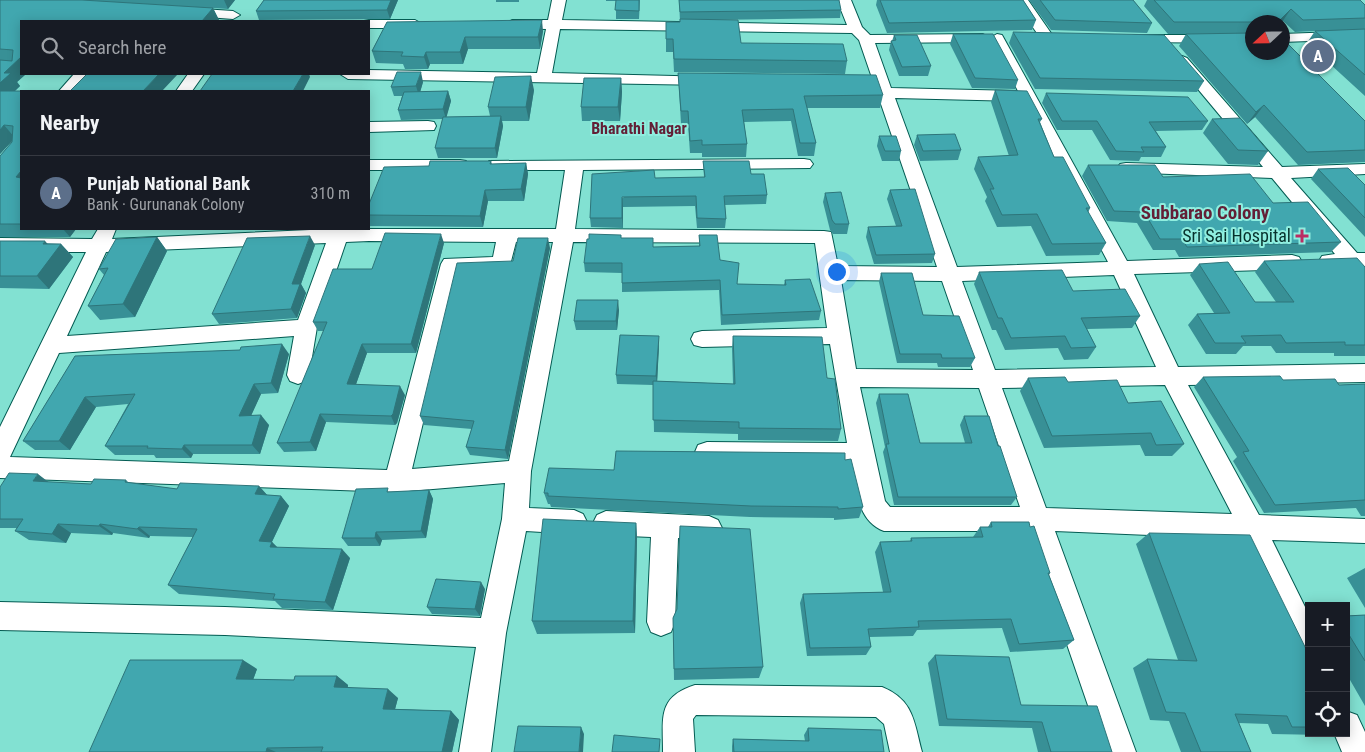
<!DOCTYPE html>
<meta charset="utf-8">
<style>
:root{--surface:#171b24;--page:#242831;--text:#f1f3f6;--muted:#9ea1a6;--line:#363941;--accent:#7c3aed}
body{margin:0;font-family:"Roboto Condensed",sans-serif;background:var(--page);color:var(--text)}
.controls{position:absolute;right:15px;bottom:15px;display:grid;overflow:hidden;border-radius:0px;box-shadow:0 2px 12px #0003}
.controls button{width:45px;height:45px;display:grid;place-items:center;padding:0;border:0;border-bottom:1px solid var(--line);background:var(--surface);color:var(--text);font:25px sans-serif}
.compass{position:absolute;left:1245px;top:15px;width:45px;height:45px;border-radius:50%;background:var(--surface);box-shadow:0 2px 12px #0003;rotate:248deg}
.you{position:absolute;left:836px;top:271px;width:18px;height:18px;margin:-12px;border:4px solid #fff;border-radius:50%;background:#1a73e8;box-shadow:0 0 0 8px #1a73e833}
.badge{display:grid;place-items:center;width:32px;height:32px;border-radius:50%;background:var(--accent);color:#fff;font-size:16px;font-weight:700}
.pin{position:absolute;translate:-50% -50%;border:2px solid #fff;box-shadow:0 1px 5px #0006}
.list{margin:0;padding:0;list-style:none}
h2{display:flex;justify-content:space-between;align-items:center;height:65px;margin:0;padding:0 20px;font-size:21px}
h2 small{font-size:16px;font-weight:400;color:var(--muted)}
.list li{display:grid;grid-template-columns:32px 1fr auto;gap:15px;align-items:center;box-sizing:border-box;height:75px;padding:0 20px;border-top:1px solid var(--line)}
.list b{display:block;font-size:19px;white-space:nowrap}
.list p{margin:0;font-size:16px;white-space:nowrap;color:var(--muted)}
.list em{font-size:16px;font-style:normal;color:var(--muted)}
.icon{flex:none;width:28px;height:28px;fill:none;stroke:currentColor;stroke-width:2;stroke-linecap:round;stroke-linejoin:round}
.map{position:relative;flex:none;width:1365px;height:752px;overflow:hidden}
.search{position:absolute;background:var(--surface);box-shadow:0 2px 12px #0003;left:20px;top:20px;width:350px;height:55px;display:flex;align-items:center;gap:12px;box-sizing:border-box;padding:0 18px;border-radius:0px;color:var(--muted);font-size:19px}
.panel{position:absolute;background:var(--surface);box-shadow:0 2px 12px #0003;left:20px;top:90px;width:350px;height:140px;border-radius:0px}
.map>svg:first-child{display:block}
</style>
<div class="map">
<svg width="1365" height="752" viewBox="0 0 1365 752">
<rect width="100%" height="100%" fill="#82e1d2"/>
<g fill="none" stroke-linecap="round" stroke-linejoin="round">
<!-- minor casing -->
<g stroke="#035b52" stroke-width="2">
<path id="minor" d="M 552,0 L 566,0 L 562,20 L 847,25 L 837,0 L 851,0 L 862,27 L 870,35 L 983,34 L 990,38 L 997,34 L 1002,35 L 1127,261 L 1292,255 L 1299,257 L 1302,262 L 1299,267 L 1292,269 L 1134,274 L 1178,367 L 1365,364 L 1365,382 L 1188,385 L 1259,515 L 1365,519 L 1365,543 L 1272,540 L 1309,615 L 1309,661 L 1299,657 L 1244,539 L 1055,531 L 1136,752 L 1104,752 L 1028,531 L 884,531 C 857,521 856,488 851,463 L 707,462 L 698,459 L 695,452 L 698,445 L 707,442 L 847,443 L 830,344 L 702,347 L 694,345 L 691,339 L 694,333 L 702,331 L 827,328 L 815,243 L 573,242 L 531,471 L 529,508 L 574,510 L 583,514 L 587,522 L 583,530 L 574,534 L 526,531 L 506,633 L 491,752 L 459,752 L 476,647 L 225,635 L 0,630 L 0,602 L 225,607 L 481,618 L 502,519 L 505,483 L 397,492 L 0,478 L 0,427 L 86,252 L 0,252 L 0,238 L 92,239 L 98,229 L 116,229 L 112,239 L 332,229 L 556,229 L 565,170 L 495,170 L 489,169 L 486,165 L 489,161 L 804,159 L 810,160 L 813,164 L 810,168 L 583,170 L 575,229 L 824,231 L 831,232 L 838,266 L 937,267 L 859,40 L 852,33 L 560,29 L 552,73 L 715,77 L 718,80 L 710,85 L 348,79 L 340,74 L 369,74 L 369,70 L 537,73 L 546,29 L 512,28 L 505,24 L 512,20 L 548,20 ZM 990,38 L 1018,91 L 891,88 L 875,43 L 983,42 ZM 895,98 L 1023,101 L 1108,262 L 957,267 ZM 369,241 L 496,242 L 493,257 L 444,259 L 441,264 L 387,470 L 10,457 L 59,353 L 294,336 L 287,375 L 290,381 L 298,384 L 306,381 L 309,375 L 317,327 L 346,242 ZM 516,242 L 553,242 L 509,461 L 412,469 L 459,271 L 509,269 ZM 326,243 L 298,320 L 67,336 L 106,252 ZM 1114,275 L 1156,367 L 995,370 L 962,281 ZM 841,280 L 942,281 L 973,370 L 856,369 ZM 1165,385 L 1232,514 L 1046,508 L 1002,388 ZM 860,387 L 979,388 L 1020,507 L 890,507 L 885,501 Z
M 1014,0 L 1028,0 L 1053,36 L 1051,39 L 1041,39 Z
M 186,8 L 233,11 L 240,15 L 233,19 L 181,15 L 179,12 L 181,9 Z
M 369,20 L 415,20 L 422,24 L 415,28 L 369,28 L 369,21 L 364,21 Z
M 1365,31 L 1365,39 L 1282,42 L 1282,34 Z
M 1137,35 L 1252,35 L 1252,43 L 1132,42 L 1130,39 L 1132,36 Z
M 1182,56 L 1187,58 L 1282,167 L 1365,164 L 1365,174 L 1291,178 L 1357,253 L 1365,253 L 1365,274 C 1356,277 1352,274 1346,267 L 1322,266 L 1319,261 L 1322,256 L 1335,254 L 1272,178 L 1120,172 L 1117,168 L 1120,164 L 1126,163 L 1263,167 L 1177,64 L 1174,61 L 1177,58 Z
M 74,74 L 90,74 L 75,91 L 59,91 Z
M 188,74 L 204,74 L 192,91 L 176,91 Z
M 428,121 L 434,122 L 436,126 L 434,130 L 369,132 L 369,122 Z
M 369,160 L 460,160 L 466,161 L 469,165 L 466,169 L 460,170 L 369,170 Z
M 606,511 L 709,516 L 718,520 L 722,528 L 718,536 L 709,540 L 678,538 L 675,622 L 671,632 L 661,636 L 651,632 L 647,622 L 651,537 L 606,535 L 597,531 L 593,523 L 597,515 Z
M 695,685 L 882,687 C 914,700 914,722 922,752 L 890,752 L 884,724 L 876,717 L 696,715 L 693,719 L 695,752 L 663,752 C 663,718 657,697 695,685 Z
M 1346,711 L 1357,715 L 1365,732 L 1365,752 L 1342,752 L 1334,733 L 1346,733 Z"/>
</g>
<!-- minor -->
<use href="#minor" fill="#fff" fill-rule="evenodd"/>
</g>
<!-- wall -->
<path fill="#389096" d="M 0,0 L 235,0 L 228,9 L 84,0 L 213,8 L 219,20 L 21,21 L 21,74 L 26,74 L 17,82 L 20,86 L 15,91 L 21,91 L 21,229 L 76,229 L 70,237 L 0,237 L 0,156 L 12,142 L 12,141 L 0,154 Z
M 264,0 L 398,0 L 390,19 L 259,20 L 256,11 Z
M 496,0 L 519,0 L 519,2 L 496,2 Z
M 606,0 L 640,0 L 639,19 L 616,19 L 616,1 L 606,1 Z
M 679,0 L 841,10 L 840,18 L 708,20 L 741,43 L 847,61 L 845,74 L 674,72 L 673,52 L 666,52 L 666,22 L 680,22 Z
M 877,0 L 1023,0 L 1036,20 L 1032,30 L 887,33 L 876,5 Z
M 1029,0 L 1133,0 L 1152,23 L 1147,33 L 1051,30 Z
M 1147,0 L 1360,0 L 1365,5 L 1365,96 L 1307,43 L 1315,31 L 1295,32 L 1283,21 L 1282,22 L 1252,22 L 1252,52 L 1365,121 L 1365,162 L 1298,165 L 1255,117 L 1247,124 L 1179,46 L 1186,34 L 1168,34 L 1144,6 Z
M 387,22 L 543,31 L 540,49 L 468,49 L 463,64 L 430,64 L 428,69 L 405,69 L 403,64 L 376,63 L 372,51 Z
M 1013,32 L 1204,81 L 1197,92 L 1035,89 L 1009,43 Z
M 953,34 L 1018,80 L 1015,89 L 972,88 L 950,44 Z
M 894,35 L 931,66 L 928,76 L 899,76 L 889,50 L 891,41 L 892,41 Z
M 678,73 L 883,95 L 880,108 L 807,108 L 816,143 L 814,156 L 798,156 L 791,121 L 744,122 L 747,144 L 746,157 L 702,157 L 702,153 L 690,153 L 688,124 L 681,124 Z
M 621,78 L 622,92 L 620,121 L 582,121 L 581,107 Z
M 423,82 L 420,92 L 448,91 L 451,101 L 446,117 L 490,116 L 488,107 L 534,90 L 529,121 L 502,121 L 503,126 L 497,158 L 438,158 L 435,148 L 443,119 L 401,120 L 398,110 L 402,96 L 394,96 L 391,87 Z
M 995,90 L 1042,119 L 1040,122 L 1054,157 L 1090,208 L 1088,213 L 1106,243 L 1099,255 L 1046,256 L 1031,226 L 997,227 L 985,201 L 987,197 L 974,169 L 978,157 L 1009,156 L 991,102 Z
M 1046,93 L 1208,121 L 1202,130 L 1156,131 L 1166,147 L 1161,157 L 1141,157 L 1139,161 L 1110,160 L 1092,130 L 1057,130 L 1042,103 Z
M 1212,119 L 1268,151 L 1258,165 L 1228,164 L 1203,133 Z
M 917,135 L 961,150 L 958,160 L 920,161 L 914,145 Z
M 879,136 L 901,151 L 899,161 L 882,161 L 877,146 Z
M 491,161 L 492,164 L 526,163 L 528,174 L 524,201 L 488,201 L 483,227 L 369,226 L 369,204 L 429,166 Z
M 703,161 L 751,174 L 767,195 L 766,204 L 725,205 L 726,219 L 725,228 L 697,228 L 695,206 L 623,207 L 623,228 L 591,227 L 590,218 L 655,178 L 704,177 Z
M 1088,165 L 1163,177 L 1273,203 L 1341,242 L 1331,252 L 1179,257 L 1175,250 L 1153,250 L 1137,223 L 1107,221 L 1082,176 Z
M 1318,169 L 1365,185 L 1365,237 L 1311,179 Z
M 890,190 L 935,254 L 932,263 L 874,264 L 866,237 L 868,227 L 896,226 L 887,199 Z
M 825,193 L 849,224 L 847,234 L 833,234 L 830,230 L 823,202 Z
M 260,229 L 296,229 L 261,230 Z
M 699,235 L 720,260 L 737,284 L 784,285 L 785,280 L 821,311 L 819,320 L 721,325 L 719,290 L 622,292 L 622,273 L 585,272 L 584,263 L 622,238 L 654,247 L 699,246 Z
M 157,237 L 167,251 L 135,317 L 100,320 L 88,306 L 104,275 L 99,269 Z
M 0,241 L 61,244 L 73,257 L 49,289 L 0,288 Z
M 444,243 L 416,353 L 367,353 L 356,384 L 405,395 L 397,423 L 395,425 L 326,422 L 316,451 L 284,452 L 277,443 L 324,331 L 318,331 L 313,322 L 372,269 Z
M 315,245 L 301,284 L 306,293 L 297,318 L 219,324 L 212,314 Z
M 550,248 L 508,459 L 470,455 L 466,447 L 472,429 L 424,425 L 420,416 L 513,261 Z
M 1264,261 L 1365,267 L 1365,356 L 1334,356 L 1334,353 L 1276,353 L 1271,346 L 1243,346 L 1236,354 L 1206,354 L 1188,325 L 1197,314 L 1214,313 L 1190,275 L 1199,264 L 1255,302 L 1276,302 L 1255,272 Z
M 979,272 L 1073,291 L 1140,316 L 1132,328 L 1087,329 L 1096,347 L 1088,359 L 1064,360 L 1058,348 L 1005,350 L 996,330 L 992,330 L 974,284 Z
M 881,273 L 923,315 L 975,358 L 970,367 L 938,367 L 937,363 L 897,363 L 879,282 Z
M 619,310 L 617,330 L 576,330 L 574,321 Z
M 733,336 L 827,378 L 841,429 L 838,441 L 738,440 L 738,434 L 654,432 L 653,385 L 617,384 L 616,375 L 659,345 L 657,381 L 733,384 L 732,348 Z
M 240,350 L 289,354 L 278,393 L 261,394 L 251,415 L 269,425 L 260,454 L 193,454 L 191,458 L 156,458 L 154,455 L 115,455 L 105,446 L 128,404 L 96,407 L 70,450 L 35,450 L 23,441 L 75,356 Z
M 1203,377 L 1283,380 L 1339,385 L 1365,384 L 1365,516 L 1361,516 L 1356,508 L 1264,513 L 1233,461 L 1237,457 L 1194,387 Z
M 1028,378 L 1068,382 L 1128,403 L 1184,444 L 1172,456 L 1145,456 L 1140,445 L 1044,448 L 1020,391 Z
M 879,394 L 920,443 L 965,443 L 960,425 L 964,416 L 1017,497 L 1011,505 L 894,505 L 883,452 L 885,447 L 876,403 Z
M 845,460 L 863,507 L 859,518 L 834,520 L 834,518 L 750,517 L 551,507 L 550,504 L 548,504 L 544,493 L 614,470 Z
M 126,480 L 129,483 L 177,489 L 259,486 L 267,495 L 281,496 L 289,506 L 272,542 L 278,548 L 350,558 L 333,610 L 282,608 L 275,601 L 179,594 L 168,585 L 193,537 L 150,536 L 149,538 L 113,533 L 112,535 L 71,533 L 66,543 L 29,540 L 15,531 L 17,528 L 0,528 L 0,487 L 49,482 L 91,484 Z
M 429,490 L 433,499 L 426,538 L 382,540 L 380,546 L 348,546 L 342,538 L 390,492 Z
M 991,522 L 1050,573 L 1049,575 L 1074,640 L 1063,649 L 1010,652 L 1002,628 L 917,630 L 913,636 L 869,637 L 871,647 L 866,655 L 807,656 L 800,603 L 803,594 L 883,592 L 875,552 L 880,542 L 910,541 L 911,538 L 973,537 L 980,527 L 988,527 Z
M 636,523 L 637,538 L 635,633 L 537,634 L 532,621 Z
M 1149,533 L 1309,655 L 1309,733 L 1329,733 L 1323,735 L 1272,734 L 1268,724 L 1239,723 L 1251,752 L 1181,752 L 1169,721 L 1150,720 L 1133,668 L 1147,659 L 1178,660 L 1136,544 Z
M 1365,568 L 1365,608 L 1347,578 Z
M 485,589 L 480,616 L 432,614 L 427,607 Z
M 677,609 L 763,667 L 759,678 L 674,680 L 673,618 Z
M 1365,615 L 1365,706 L 1346,673 L 1346,616 Z
M 935,655 L 1021,705 L 1112,752 L 1038,752 L 1032,728 L 939,726 L 928,663 Z
M 257,669 L 253,680 L 294,680 L 337,676 L 348,685 L 348,687 L 398,698 L 395,709 L 451,711 L 459,720 L 452,752 L 89,752 Z
M 808,728 L 884,752 L 732,752 L 732,746 L 733,739 L 805,741 L 804,735 Z"/>
<!-- shaded-wall -->
<path fill="#2e757a" d="M 224,0 L 235,0 L 228,9 Z
M 391,0 L 398,0 L 390,19 L 387,10 Z
M 213,8 L 219,20 L 218,21 L 202,21 Z
M 1291,9 L 1282,22 L 1278,22 Z
M 542,20 L 543,31 L 540,49 L 538,37 Z
M 465,37 L 468,49 L 463,64 L 460,52 Z
M 426,52 L 430,64 L 428,69 L 424,57 Z
M 21,57 L 21,74 L 26,74 L 17,82 L 20,86 L 1,104 L 0,102 L 0,83 L 4,73 Z
M 421,72 L 423,82 L 419,96 L 416,86 Z
M 159,74 L 178,74 L 162,91 L 143,91 Z
M 303,74 L 309,74 L 310,77 L 303,91 L 293,91 Z
M 531,76 L 534,90 L 529,121 L 526,107 Z
M 621,78 L 622,92 L 620,121 L 618,107 Z
M 448,91 L 451,101 L 446,119 L 443,109 Z
M 1264,105 L 1255,117 L 1247,124 L 1256,112 Z
M 501,116 L 503,126 L 497,158 L 495,148 Z
M 4,125 L 15,138 L 0,154 L 0,130 Z
M 526,163 L 528,174 L 524,201 L 521,189 Z
M 21,171 L 21,184 L 16,177 Z
M 485,190 L 488,201 L 483,227 L 480,216 Z
M 622,197 L 623,207 L 623,228 L 622,218 Z
M 63,229 L 76,229 L 70,237 Z
M 441,234 L 444,243 L 416,353 L 411,344 Z
M 310,236 L 315,245 L 301,284 L 306,293 L 297,318 L 291,309 L 292,284 Z
M 157,237 L 167,251 L 135,317 L 123,304 Z
M 548,238 L 550,248 L 508,459 L 505,450 Z
M 45,241 L 55,252 L 61,244 L 73,257 L 49,289 L 37,276 L 43,244 Z
M 618,300 L 619,310 L 617,330 L 616,321 Z
M 659,336 L 659,345 L 657,385 L 656,376 Z
M 282,344 L 289,354 L 278,393 L 271,383 Z
M 362,344 L 367,353 L 353,393 L 347,384 Z
M 254,384 L 261,394 L 247,425 L 239,416 Z
M 400,386 L 405,395 L 397,423 L 395,425 L 391,416 Z
M 85,397 L 96,407 L 70,450 L 59,441 Z
M 320,414 L 326,422 L 316,451 L 310,442 Z
M 261,415 L 269,425 L 260,454 L 252,445 Z
M 184,445 L 193,454 L 191,458 L 182,449 Z
M 38,474 L 51,484 L 33,481 Z
M 259,486 L 268,496 L 255,494 Z
M 429,490 L 433,499 L 426,538 L 421,531 Z
M 281,496 L 289,506 L 268,550 L 259,541 Z
M 636,523 L 637,538 L 635,633 L 633,621 Z
M 58,524 L 71,533 L 66,543 L 52,534 Z
M 100,524 L 113,533 L 112,535 L 99,526 Z
M 139,527 L 150,536 L 149,538 L 137,529 Z
M 376,532 L 382,540 L 380,546 L 375,538 Z
M 272,542 L 281,551 L 270,547 Z
M 342,549 L 350,558 L 333,610 L 325,602 Z
M 481,582 L 485,589 L 480,616 L 475,609 Z
M 243,660 L 257,669 L 250,688 L 236,679 Z
M 337,676 L 348,685 L 346,695 L 334,687 Z
M 388,689 L 398,698 L 393,717 L 383,709 Z
M 451,711 L 459,720 L 452,752 L 442,752 Z
M 581,727 L 584,734 L 583,752 L 579,752 Z
M 267,748 L 276,752 L 266,752 Z"/>
<!-- building -->
<path fill="#41a7af" stroke="#2e757a" d="M 0,0 L 82,0 L 213,8 L 202,21 L 21,21 L 21,57 L 4,73 L 11,73 L 0,83 L 0,60 L 12,61 L 13,50 L 0,49 Z
M 264,0 L 391,0 L 387,10 L 256,11 Z
M 616,0 L 639,0 L 639,11 L 615,10 Z
M 679,0 L 839,0 L 841,10 L 680,12 Z
M 880,0 L 1023,0 L 1036,20 L 889,23 Z
M 1040,0 L 1133,0 L 1152,23 L 1055,20 Z
M 1154,0 L 1360,0 L 1365,5 L 1365,18 L 1303,20 L 1291,9 L 1278,22 L 1174,22 Z
M 680,19 L 738,20 L 741,43 L 843,44 L 847,61 L 674,59 L 673,39 L 666,39 L 666,22 L 680,22 Z
M 542,20 L 538,37 L 465,37 L 460,52 L 426,52 L 424,57 L 401,56 L 403,52 L 372,51 L 387,22 Z
M 1365,29 L 1365,75 L 1315,31 Z
M 1013,32 L 1164,35 L 1204,81 L 1040,78 Z
M 1252,33 L 1252,52 L 1282,52 L 1282,38 L 1365,121 L 1365,150 L 1307,152 L 1264,105 L 1256,112 L 1186,34 Z
M 953,34 L 993,34 L 1018,80 L 975,78 Z
M 894,35 L 917,35 L 931,66 L 902,67 L 891,41 L 896,40 Z
M 397,72 L 421,72 L 416,86 L 391,87 Z
M 678,73 L 876,75 L 883,95 L 804,96 L 816,143 L 800,143 L 793,109 L 742,110 L 747,144 L 702,145 L 702,140 L 690,141 L 688,111 L 681,111 Z
M 87,74 L 159,74 L 143,91 L 70,91 Z
M 212,74 L 303,74 L 293,91 L 200,91 Z
M 531,76 L 526,107 L 488,107 L 495,77 Z
M 584,78 L 621,78 L 618,107 L 581,107 Z
M 995,90 L 1027,91 L 1042,119 L 1038,119 L 1054,157 L 1063,157 L 1090,208 L 1086,208 L 1106,243 L 1052,244 L 1037,214 L 1002,215 L 990,189 L 994,189 L 978,157 L 1018,155 Z
M 0,91 L 30,91 L 21,91 L 21,171 L 16,177 L 21,178 L 21,224 L 0,224 L 0,156 L 12,142 L 13,126 L 4,125 L 0,130 Z
M 448,91 L 443,109 L 398,110 L 404,92 Z
M 1046,93 L 1188,97 L 1208,121 L 1149,122 L 1166,147 L 1141,147 L 1144,152 L 1116,151 L 1097,121 L 1062,121 Z
M 501,116 L 495,148 L 435,148 L 443,117 Z
M 1240,118 L 1268,151 L 1238,150 L 1212,119 Z
M 955,134 L 961,150 L 923,151 L 917,135 Z
M 879,136 L 896,136 L 901,151 L 885,151 Z
M 430,161 L 491,161 L 490,164 L 526,163 L 521,189 L 485,190 L 480,216 L 369,215 L 369,204 L 384,167 L 429,166 Z
M 703,161 L 749,161 L 751,174 L 764,174 L 767,195 L 724,196 L 726,219 L 697,218 L 696,196 L 622,197 L 622,218 L 590,218 L 592,174 L 654,170 L 655,178 L 705,177 Z
M 1088,165 L 1155,165 L 1163,177 L 1250,174 L 1273,203 L 1308,202 L 1341,242 L 1187,247 L 1182,239 L 1160,239 L 1144,212 L 1114,211 Z
M 1348,168 L 1365,185 L 1365,218 L 1318,169 Z
M 915,189 L 935,254 L 876,255 L 868,227 L 902,226 L 890,190 Z
M 841,192 L 849,224 L 835,224 L 832,220 L 825,193 Z
M 385,233 L 441,234 L 411,344 L 362,344 L 347,384 L 400,386 L 393,414 L 391,416 L 320,414 L 310,442 L 277,443 L 327,322 L 313,322 L 333,269 L 372,269 Z
M 589,234 L 621,235 L 621,238 L 653,238 L 653,247 L 700,246 L 699,235 L 717,235 L 720,260 L 739,263 L 737,284 L 786,285 L 785,280 L 810,279 L 821,311 L 722,315 L 720,280 L 622,283 L 622,263 L 584,263 L 587,239 L 589,239 Z
M 310,236 L 292,284 L 300,284 L 291,309 L 212,314 L 247,238 Z
M 157,237 L 123,304 L 88,306 L 108,268 L 99,269 L 116,239 Z
M 518,238 L 548,238 L 505,450 L 466,447 L 474,421 L 420,416 L 457,263 L 513,261 Z
M 0,241 L 45,241 L 43,244 L 61,244 L 37,276 L 0,276 Z
M 1357,258 L 1365,267 L 1365,345 L 1345,345 L 1345,342 L 1286,343 L 1281,335 L 1241,336 L 1246,343 L 1215,343 L 1197,314 L 1230,313 L 1199,264 L 1228,262 L 1255,302 L 1294,302 L 1264,261 Z
M 1062,270 L 1073,291 L 1125,289 L 1140,316 L 1081,318 L 1096,347 L 1071,348 L 1065,336 L 1011,338 L 1002,318 L 998,318 L 979,272 Z
M 881,273 L 912,273 L 923,315 L 959,316 L 975,358 L 942,358 L 941,354 L 900,354 Z
M 577,300 L 618,300 L 616,321 L 574,321 Z
M 620,335 L 659,336 L 656,376 L 616,375 Z
M 733,336 L 822,337 L 827,378 L 835,379 L 841,429 L 739,428 L 739,422 L 653,420 L 653,381 L 735,384 Z
M 282,344 L 271,383 L 254,384 L 239,416 L 261,415 L 252,445 L 184,445 L 182,449 L 147,448 L 148,446 L 105,446 L 135,394 L 85,397 L 59,441 L 23,441 L 75,356 L 240,350 L 241,347 Z
M 1280,376 L 1283,380 L 1335,379 L 1339,385 L 1365,384 L 1365,500 L 1275,505 L 1243,452 L 1249,451 L 1203,377 Z
M 1065,377 L 1068,382 L 1117,380 L 1128,403 L 1161,401 L 1184,444 L 1156,445 L 1151,433 L 1052,436 L 1028,378 Z
M 879,394 L 908,394 L 920,443 L 972,443 L 964,416 L 989,416 L 998,446 L 1000,446 L 1017,497 L 898,497 L 886,444 L 889,444 Z
M 616,451 L 845,453 L 845,460 L 851,459 L 863,507 L 838,509 L 838,507 L 751,506 L 548,496 L 548,493 L 544,493 L 549,468 L 614,470 Z
M 9,473 L 38,474 L 33,481 L 91,484 L 94,479 L 126,480 L 125,482 L 177,489 L 180,483 L 259,486 L 255,494 L 281,496 L 259,541 L 272,542 L 270,547 L 342,549 L 325,602 L 273,599 L 275,594 L 168,585 L 197,529 L 139,527 L 137,529 L 100,524 L 99,526 L 58,524 L 52,534 L 15,531 L 23,519 L 0,519 L 0,487 Z
M 388,488 L 387,492 L 429,490 L 421,531 L 376,532 L 375,538 L 342,538 L 356,489 Z
M 543,519 L 636,523 L 633,621 L 532,621 Z
M 991,522 L 1029,522 L 1030,527 L 1034,526 L 1050,573 L 1048,573 L 1074,640 L 1019,644 L 1011,619 L 918,621 L 919,627 L 868,629 L 871,647 L 810,648 L 803,594 L 891,592 L 880,542 L 912,541 L 911,538 L 983,537 L 980,527 L 992,527 Z
M 680,526 L 750,529 L 763,667 L 674,669 L 673,618 L 677,609 Z
M 1149,533 L 1250,535 L 1309,655 L 1309,727 L 1292,727 L 1287,716 L 1235,714 L 1251,752 L 1201,752 L 1185,713 L 1166,712 L 1147,659 L 1197,661 Z
M 436,579 L 481,582 L 475,609 L 427,607 Z
M 1365,615 L 1365,661 L 1346,630 L 1346,616 Z
M 935,655 L 1009,657 L 1021,705 L 1097,706 L 1112,752 L 1051,752 L 1042,722 L 947,719 Z
M 130,660 L 243,660 L 236,679 L 294,680 L 295,676 L 337,676 L 334,687 L 388,689 L 383,709 L 451,711 L 442,752 L 321,752 L 323,747 L 267,748 L 266,752 L 89,752 Z
M 518,726 L 581,727 L 579,752 L 514,752 Z
M 808,728 L 881,730 L 884,752 L 734,752 L 733,739 L 809,741 Z
M 614,735 L 660,739 L 659,752 L 612,752 Z"/>
<!-- markers -->
<path fill="#ba2d63" stroke="#8feedf" stroke-width="2" d="M1299.5 228.5h5v5h5v5h-5v5h-5v-5h-5v-5h5z"/>
<g text-anchor="middle" stroke-width="4" stroke-linejoin="round" paint-order="stroke">
<!-- far-neighbourhood labels -->
<g font-size="16" font-weight="bold" fill="#631f36" stroke="#8feedf">
<text x="639" y="134">Bharathi Nagar</text>
</g>
<!-- poi labels -->
<g font-size="18" fill="#06312c" stroke="#8feedf" text-anchor="end">
<text x="1291" y="242">Sri Sai Hospital</text>
</g>
<!-- neighbourhood labels -->
<g font-size="19" font-weight="bold" fill="#631f36" stroke="#8feedf">
<text x="1205" y="219">Subbarao Colony</text>
</g>
</g>
</svg>
<div class="controls">
<button>+</button>
<button>−</button>
<button><svg class="icon" aria-label="locate" viewBox="0 0 24 24"><circle cx="12" cy="12" r="6"/><path d="M12 2v4M12 18v4M2 12h4M18 12h4"/></svg></button>
</div>
<svg class="compass" viewBox="-18 -18 36 36"><path d="M0-13l5 13h-10z" fill="#e53935"/><path d="M0 13l5-13h-10z" fill="#9ea1a6"/></svg>
<div class="you"></div>
<div class="pin badge" style="left:1318px;top:56px;background:#5c6f8a">A</div>
<div class="search"><svg class="icon" aria-label="search" viewBox="0 0 24 24"><circle cx="10" cy="10" r="6"/><path d="M15 15l6 6"/></svg>Search here</div>
<section class="panel">
<h2>Nearby<small></small></h2>
<ul class="list">
<li><span class="badge" style="background:#5c6f8a">A</span><div><b>Punjab National Bank</b><p>Bank · Gurunanak Colony</p></div><em>310 m</em></li>
</ul>
</section>
</div>
